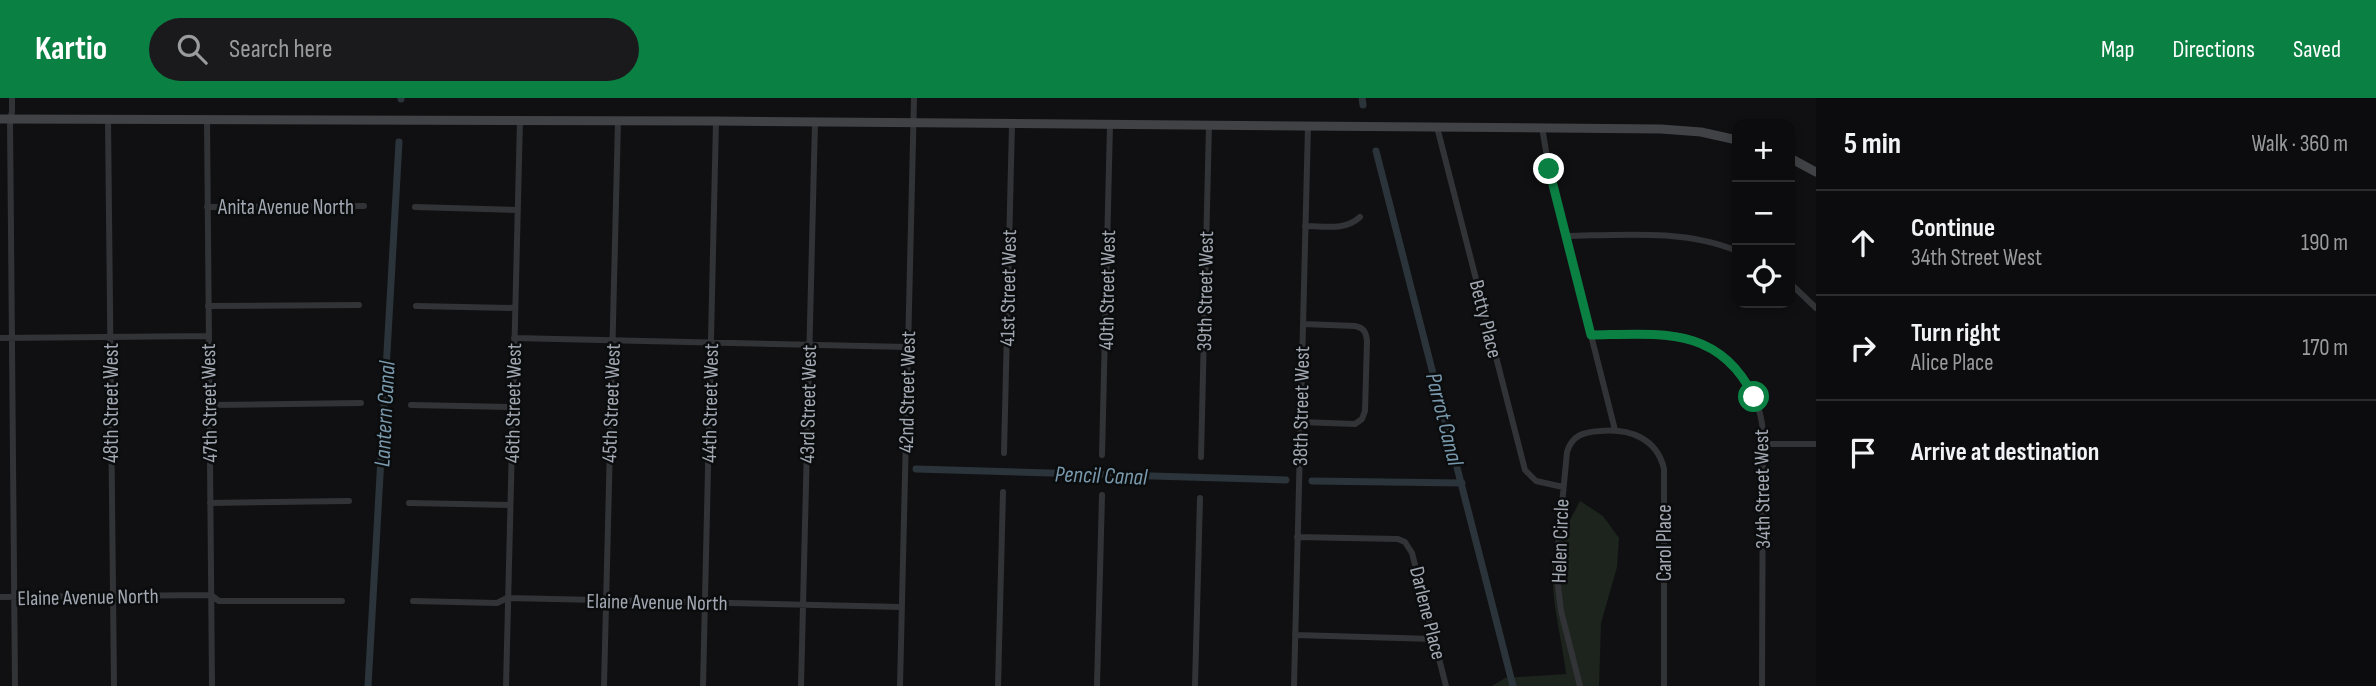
<!DOCTYPE html>
<meta charset="utf-8">
<style>
:root{--surface:#0c0c0e;--page:#1a1a1c;--text:#f1f3f6;--muted:#9a9b9e;--line:#2c2c2e;--accent:#0b8043}
body{margin:0;font-family:"Sofia Sans Condensed",sans-serif;background:var(--page);color:var(--text)}
.controls{position:absolute;right:21px;top:21px;display:grid;overflow:hidden;border-radius:14px;box-shadow:0 4px 10px #0003}
.controls button{width:63px;height:63px;display:grid;place-items:center;padding:0;border:0;border-bottom:2px solid var(--line);background:var(--surface);color:var(--text);font:35px sans-serif}
.stop{position:absolute;width:21px;height:21px;margin:-16px;border:5px solid #0b8043;border-radius:50%;background:#fff}
.stop.end{background:#0b8043;border-color:#fff;box-shadow:0 2px 7px #0008}
.list{margin:0;padding:0;list-style:none}
h2{display:flex;justify-content:space-between;align-items:center;height:91px;margin:0;padding:0 28px;font-size:30px}
h2 small{font-size:23px;font-weight:400;color:var(--muted)}
.list li{display:grid;grid-template-columns:46px 1fr auto;gap:21px;align-items:center;box-sizing:border-box;height:105px;padding:0 28px;border-top:2px solid var(--line)}
.list b{display:block;font-size:26px;white-space:nowrap}
.list p{margin:0;font-size:23px;white-space:nowrap;color:var(--muted)}
.list em{font-size:23px;font-style:normal;color:var(--muted)}
.icon{flex:none;width:38px;height:38px;fill:none;stroke:currentColor;stroke-width:2;stroke-linecap:round;stroke-linejoin:round}
.map{position:relative;flex:none;width:1816px;height:588px;overflow:hidden}
header{display:flex;align-items:center;gap:42px;box-sizing:border-box;height:98px;padding:0 35px;background:var(--accent);color:#fff}
header strong{font-size:33px}
nav{display:flex;gap:38px;margin-inline-start:auto;font-size:24px}
.search{width:490px;height:63px;background:var(--page);display:flex;align-items:center;gap:18px;box-sizing:border-box;padding:0 24px;border-radius:38px;color:var(--muted);font-size:26px}
main{display:flex}
aside{flex:1;background:var(--surface)}
.map>svg:first-child{display:block}
</style>
<header>
<strong>Kartio</strong>
<div class="search"><svg class="icon" aria-label="search" viewBox="0 0 24 24"><circle cx="10" cy="10" r="6"/><path d="M15 15l6 6"/></svg>Search here</div>
<nav><a>Map</a><a>Directions</a><a>Saved</a></nav>
</header>
<main>
<div class="map">
<svg width="1816" height="588" viewBox="0 0 1816 588">
<rect width="100%" height="100%" fill="#101012"/>
<!-- green -->
<path fill="#1d241d" d="M 1580,403 L 1603,418 L 1619,440 L 1617,469 L 1601,525 L 1599,588 L 1492,588 L 1505,580 L 1566,576 C 1562,538 1549,501 1554,462 C 1556,445 1572,419 1580,403 Z"/>
<g fill="none" stroke-linecap="round" stroke-linejoin="round">
<!-- canal -->
<path stroke="#2a343a" stroke-width="7" d="M 1362,0 L 1363,7
M 401,1 L 401,0
M 1376,53 L 1513,588
M 916,371 L 1286,382
M 1312,383 L 1462,385
M 368,588 L 399,44"/>
<!-- street -->
<path stroke="#323337" stroke-width="6" d="M 12,0 L 12,14 L 10,21 L 15,588
M 108,21 L 114,588
M 207,21 L 212,588
M 1437,29 L 1525,372 L 1536,383 L 1563,389
M 1542,29 L 1549,71 L 1615,332
M 207,109 L 364,108
M 415,109 L 517,112
M 1305,128 C 1325,128 1345,133 1360,119
M 1566,138 C 1622,137 1684,131 1737,153
M 1790,185 L 1816,210
M 208,208 L 359,207
M 416,208 L 515,210
M 1591,237 C 1618,237 1647,234 1673,237 C 1723,245 1758,283 1763,333 L 1762,588
M 0,240 L 209,238
M 514,240 L 908,249
M 209,307 L 361,305
M 411,307 L 513,309
M 1300,324 L 1355,326 L 1362,321 L 1365,313 L 1367,243 C 1366,234 1364,230 1355,228 L 1303,226
M 1763,346 L 1816,346
M 1004,355 L 1012,26
M 1102,357 L 1110,27
M 1201,359 L 1209,27
M 210,405 L 349,403
M 409,405 L 510,407
M 1297,439 L 1398,441 L 1405,444 L 1412,455 L 1446,588
M 0,499 L 211,497 L 219,503 L 342,503
M 413,503 L 497,505 L 507,500 L 902,509
M 1295,537 L 1434,541
M 506,588 L 520,22
M 604,588 L 618,23
M 703,588 L 716,23
M 801,588 L 815,24
M 900,588 L 914,0
M 998,588 L 1003,394
M 1097,588 L 1102,397
M 1195,588 L 1200,400
M 1294,588 L 1308,28
M 1580,588 L 1561,513 L 1556,470 L 1567,354 C 1572,337 1584,334 1600,333 C 1629,330 1657,340 1664,371 L 1664,588"/>
<!-- secondary -->
<path stroke="#404246" stroke-width="9" d="M 0,21 L 716,23 L 1661,31 L 1701,34 L 1737,42
M 1790,60 L 1816,74"/>
</g>
<g fill="none" stroke-linecap="round" stroke-linejoin="round">
<!-- route -->
<path stroke="#0b8043" stroke-width="9" d="M 1549,71 L 1591,237 C 1660,236 1719,227 1754,299"/>
</g>
<g text-anchor="middle" stroke-width="5" stroke-linejoin="round" paint-order="stroke">
<!-- street labels -->
<g font-size="21" fill="#a2a8b2" stroke="#0b0c0d">
<text x="286" y="116">Anita Avenue North</text>
<text transform="translate(1008 190) rotate(-89)" y="7">41st Street West</text>
<text transform="translate(1107 192) rotate(-89)" y="7">40th Street West</text>
<text transform="translate(1205 193) rotate(-89)" y="7">39th Street West</text>
<text transform="translate(1486 221) rotate(76)" y="7">Betty Place</text>
<text transform="translate(907 294) rotate(-89)" y="7">42nd Street West</text>
<text transform="translate(111 305) rotate(-90)" y="7">48th Street West</text>
<text transform="translate(209 305) rotate(-91)" y="7">47th Street West</text>
<text transform="translate(513 305) rotate(-89)" y="7">46th Street West</text>
<text transform="translate(611 305) rotate(-88)" y="7">45th Street West</text>
<text transform="translate(710 305) rotate(-89)" y="7">44th Street West</text>
<text transform="translate(808 306) rotate(-89)" y="7">43rd Street West</text>
<text transform="translate(1301 308) rotate(-89)" y="7">38th Street West</text>
<text transform="translate(1762 391) rotate(-91)" y="7">34th Street West</text>
<text transform="translate(1560 443) rotate(-88)" y="7">Helen Circle</text>
<text transform="translate(1664 445) rotate(-90)" y="7">Carol Place</text>
<text transform="translate(88 499) rotate(-1)" y="7">Elaine Avenue North</text>
<text transform="translate(657 504) rotate(1)" y="7">Elaine Avenue North</text>
<text transform="translate(1428 515) rotate(76)" y="7">Darlene Place</text>
</g>
<!-- water labels -->
<g font-size="23" font-style="italic" fill="#7999ad" stroke="#0b0c0d">
<text transform="translate(384 316) rotate(-87)" y="8">Lantern Canal</text>
<text transform="translate(1445 321) rotate(76)" y="8">Parrot Canal</text>
<text transform="translate(1101 377) rotate(2)" y="8">Pencil Canal</text>
</g>
</g>
</svg>
<div class="controls">
<button>+</button>
<button>−</button>
<button><svg class="icon" aria-label="locate" viewBox="0 0 24 24"><circle cx="12" cy="12" r="6"/><path d="M12 2v4M12 18v4M2 12h4M18 12h4"/></svg></button>
</div>
<div class="stop" style="left:1754px;top:299px"></div>
<div class="stop end" style="left:1549px;top:71px"></div>
</div>
<aside>
<h2>5 min<small>Walk · 360 m</small></h2>
<ul class="list">
<li><svg class="icon" aria-label="ahead" viewBox="0 0 24 24"><path d="M12 20V5M6 11l6-6 6 6"/></svg><div><b>Continue</b><p>34th Street West</p></div><em>190 m</em></li>
<li><svg class="icon" aria-label="right" viewBox="0 0 24 24"><path d="M7 20v-9h11M14 6l5 5-5 5"/></svg><div><b>Turn right</b><p>Alice Place</p></div><em>170 m</em></li>
<li><svg class="icon" aria-label="arrive" viewBox="0 0 24 24"><path d="M6 21V4h12l-3 4 3 4H6"/></svg><div><b>Arrive at destination</b></div></li>
</ul>
</aside>
</main>
